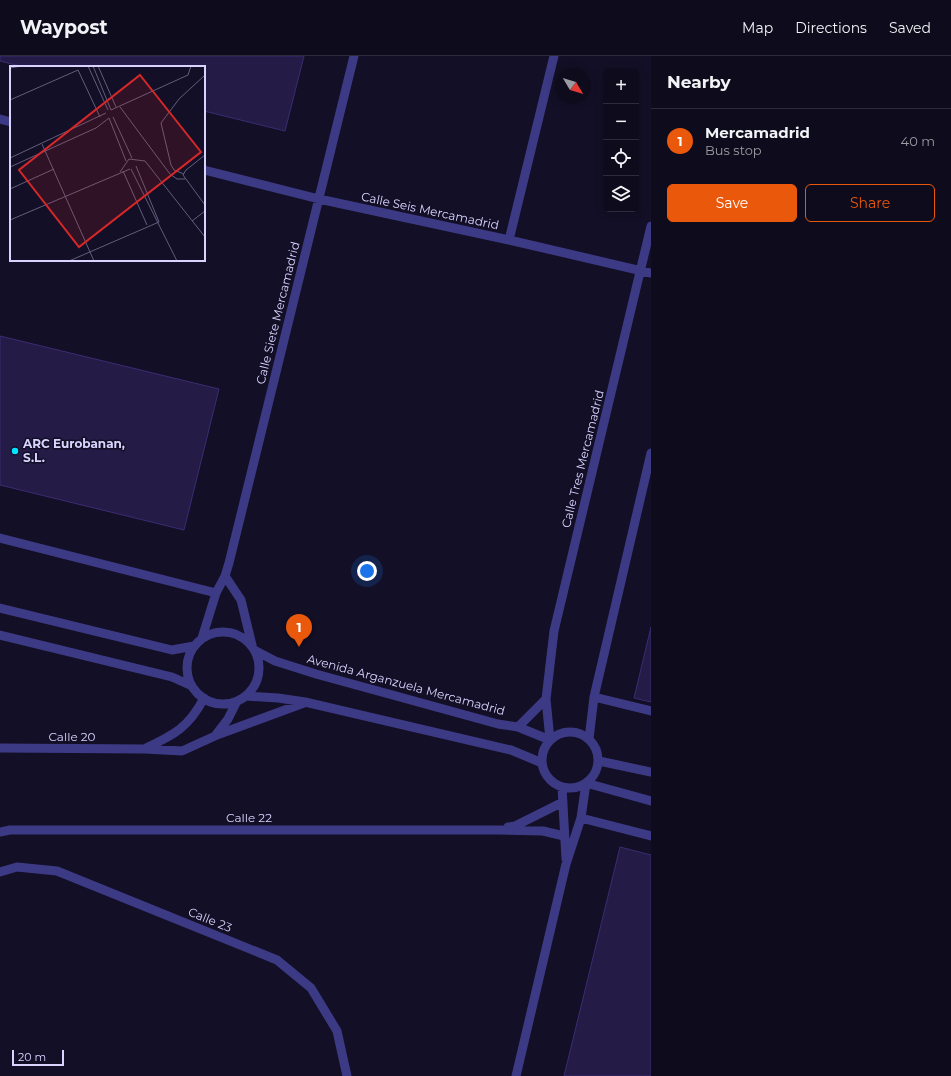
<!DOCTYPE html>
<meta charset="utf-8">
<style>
:root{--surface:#0e0b1c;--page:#1c1929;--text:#f1f3f6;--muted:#9b9ba3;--line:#2e2b3b;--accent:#ea580c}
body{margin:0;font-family:Montserrat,sans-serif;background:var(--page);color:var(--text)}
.controls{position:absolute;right:12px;top:12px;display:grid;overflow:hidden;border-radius:6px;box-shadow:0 2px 10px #0003}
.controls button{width:36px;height:36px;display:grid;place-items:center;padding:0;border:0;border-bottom:1px solid var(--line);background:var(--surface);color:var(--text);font:20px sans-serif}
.compass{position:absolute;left:555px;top:12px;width:36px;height:36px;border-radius:50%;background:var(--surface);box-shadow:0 2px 10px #0003;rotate:128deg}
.scale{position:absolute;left:12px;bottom:10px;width:52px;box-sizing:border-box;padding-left:4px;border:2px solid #d9d4ff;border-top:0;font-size:11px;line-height:14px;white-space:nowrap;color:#d9d4ff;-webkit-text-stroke:3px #130f26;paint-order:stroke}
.you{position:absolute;left:367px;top:515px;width:14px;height:14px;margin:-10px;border:3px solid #fff;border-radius:50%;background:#1a73e8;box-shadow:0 0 0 6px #1a73e833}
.badge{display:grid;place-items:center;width:26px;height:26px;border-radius:50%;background:var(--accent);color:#fff;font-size:13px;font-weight:700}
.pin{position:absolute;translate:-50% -33px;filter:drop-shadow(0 1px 2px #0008)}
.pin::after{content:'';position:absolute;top:21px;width:14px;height:12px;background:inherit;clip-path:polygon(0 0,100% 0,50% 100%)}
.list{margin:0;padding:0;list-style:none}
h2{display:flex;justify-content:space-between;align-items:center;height:52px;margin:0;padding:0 16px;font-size:17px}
h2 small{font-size:13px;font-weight:400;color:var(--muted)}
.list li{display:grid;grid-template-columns:26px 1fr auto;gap:12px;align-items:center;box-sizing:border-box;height:64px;padding:0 16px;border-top:1px solid var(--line)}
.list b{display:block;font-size:15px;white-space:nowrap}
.list p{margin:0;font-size:13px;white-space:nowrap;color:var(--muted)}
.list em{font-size:13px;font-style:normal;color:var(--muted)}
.actions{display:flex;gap:8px;padding:12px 16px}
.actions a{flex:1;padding:9px 0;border:1px solid var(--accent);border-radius:6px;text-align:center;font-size:14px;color:var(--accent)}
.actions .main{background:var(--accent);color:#fff}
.icon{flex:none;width:22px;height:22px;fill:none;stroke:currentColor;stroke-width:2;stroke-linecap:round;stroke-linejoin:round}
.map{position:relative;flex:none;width:651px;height:1020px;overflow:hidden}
header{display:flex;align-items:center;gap:24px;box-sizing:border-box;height:56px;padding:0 20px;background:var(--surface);border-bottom:1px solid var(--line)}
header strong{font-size:19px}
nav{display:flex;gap:22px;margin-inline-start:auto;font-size:14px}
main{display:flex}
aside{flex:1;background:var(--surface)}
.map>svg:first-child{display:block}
</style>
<header>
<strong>Waypost</strong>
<nav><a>Map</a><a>Directions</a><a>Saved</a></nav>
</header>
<main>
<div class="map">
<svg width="651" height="1020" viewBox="0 0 651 1020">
<rect width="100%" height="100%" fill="#130f26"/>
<!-- building -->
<path fill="#241b47" stroke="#3b2d73" d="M 0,0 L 304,0 L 285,75 L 204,55 L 204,11 L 24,11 L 0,5 Z
M 0,280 L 219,333 L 184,474 L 0,429 Z
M 651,571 L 651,646 L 634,642 Z
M 620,791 L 651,799 L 651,1020 L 564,1020 Z"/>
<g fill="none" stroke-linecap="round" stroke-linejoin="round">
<!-- service -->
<path stroke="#3d3a85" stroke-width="9" d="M 0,63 L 11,66
M 204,114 L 319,143 L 509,184 L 651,217
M 509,184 L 554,0
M 0,482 L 216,537
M 225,520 L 241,544 L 252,589
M 0,552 L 172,594 L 194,590
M187 612a36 36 0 1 1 72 0a36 36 0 1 1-72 0Z
M 0,579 L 172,621 L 192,630
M 202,582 L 216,537 L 225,520 L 229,507 L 354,0
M 256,595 L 275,605 L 316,618 L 498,668 L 518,671 L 550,684 L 546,643 L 554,575 L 651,170
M 246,640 L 278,642 L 305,646 L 511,694 L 542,707
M 594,641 L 651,655
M 518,671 L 546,643
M542 704a28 28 0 1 1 56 0a28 28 0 1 1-56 0Z
M 217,679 L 304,647
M 589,683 L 594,641 L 651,397
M 0,692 L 145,693 L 182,695 L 215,680 L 228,663 L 237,645
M 146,692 C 174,679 189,671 204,642
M 599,705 L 651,716
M 562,731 L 566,803
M 581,762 L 651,780
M 508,771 L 515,770 L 563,746
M 0,776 L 10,774 L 497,774 L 543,775 L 564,780
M 0,816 L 17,811 L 57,815 L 277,904 L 311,932 L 337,975 L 347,1020
M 516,1020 L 566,808 L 581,762 L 586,727 L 651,745"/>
</g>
<!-- markers -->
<circle fill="#00e5ff" stroke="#130f26" stroke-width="1.5" cx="15" cy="395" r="4"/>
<g text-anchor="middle" stroke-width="3" stroke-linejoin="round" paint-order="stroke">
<!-- street labels -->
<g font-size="12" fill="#d9d4ff" stroke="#130f26">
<text transform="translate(430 155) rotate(12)" y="4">Calle Seis Mercamadrid</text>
<text transform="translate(278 257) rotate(-76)" y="4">Calle Siete Mercamadrid</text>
<text transform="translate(583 403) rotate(-76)" y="4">Calle Tres Mercamadrid</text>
<text transform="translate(406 629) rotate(15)" y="4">Avenida Arganzuela Mercamadrid</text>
<text x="72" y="685">Calle 20</text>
<text x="249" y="766">Calle 22</text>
<text transform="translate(210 864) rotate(22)" y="4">Calle 23</text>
</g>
<!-- poi labels -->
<g font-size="12" font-weight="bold" fill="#d9d4ff" stroke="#130f26" text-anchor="start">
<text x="23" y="392">ARC Eurobanan,<tspan x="23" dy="14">S.L.</tspan></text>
</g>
</g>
<!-- overview -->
<g transform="translate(10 10)">
<rect width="195" height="195" fill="#130f26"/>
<path fill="none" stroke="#625e7d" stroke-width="1" d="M 78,0 L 98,44M 83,0 L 101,44 L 178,9 L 181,0M 88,0 L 106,41M 0,2 L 12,0M 0,34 L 68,4 L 90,51M 110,41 L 160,108 L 167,113 L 175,113M 103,51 L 122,92M 32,78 L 84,195M 195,89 L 176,104 L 173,109 L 195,139M 0,92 L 96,47M 126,100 L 149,156M 0,101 L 86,62 L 99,52 L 116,95M 121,103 L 167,195M 113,105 L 137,159M 110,106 L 119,93 L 135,95 L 195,171M 174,108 L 164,104 L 161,99 L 151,57 L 169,33 L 195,9M 0,123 L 44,103M 0,154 L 120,103M 182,155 L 195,145M 59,195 L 149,156"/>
<path fill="#d62828" fill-opacity="0.15" stroke="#d62828" stroke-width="2" d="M 130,9 L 191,86 L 69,181 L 9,104 Z"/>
<rect width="195" height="195" fill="none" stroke="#d9d4ff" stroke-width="2"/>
</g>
</svg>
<div class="controls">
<button>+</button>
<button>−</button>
<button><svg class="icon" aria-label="locate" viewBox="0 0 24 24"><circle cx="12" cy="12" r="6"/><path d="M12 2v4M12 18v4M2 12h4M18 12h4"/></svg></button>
<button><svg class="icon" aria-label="layers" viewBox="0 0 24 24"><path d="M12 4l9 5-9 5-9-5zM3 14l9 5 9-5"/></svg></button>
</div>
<svg class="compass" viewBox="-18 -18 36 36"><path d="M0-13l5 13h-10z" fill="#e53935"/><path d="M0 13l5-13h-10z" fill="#9b9ba3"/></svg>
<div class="scale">20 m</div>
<div class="you"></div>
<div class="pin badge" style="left:299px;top:591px">1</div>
</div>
<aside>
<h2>Nearby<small></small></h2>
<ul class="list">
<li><span class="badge">1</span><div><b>Mercamadrid</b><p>Bus stop</p></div><em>40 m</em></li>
</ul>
<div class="actions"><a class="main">Save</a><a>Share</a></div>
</aside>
</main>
